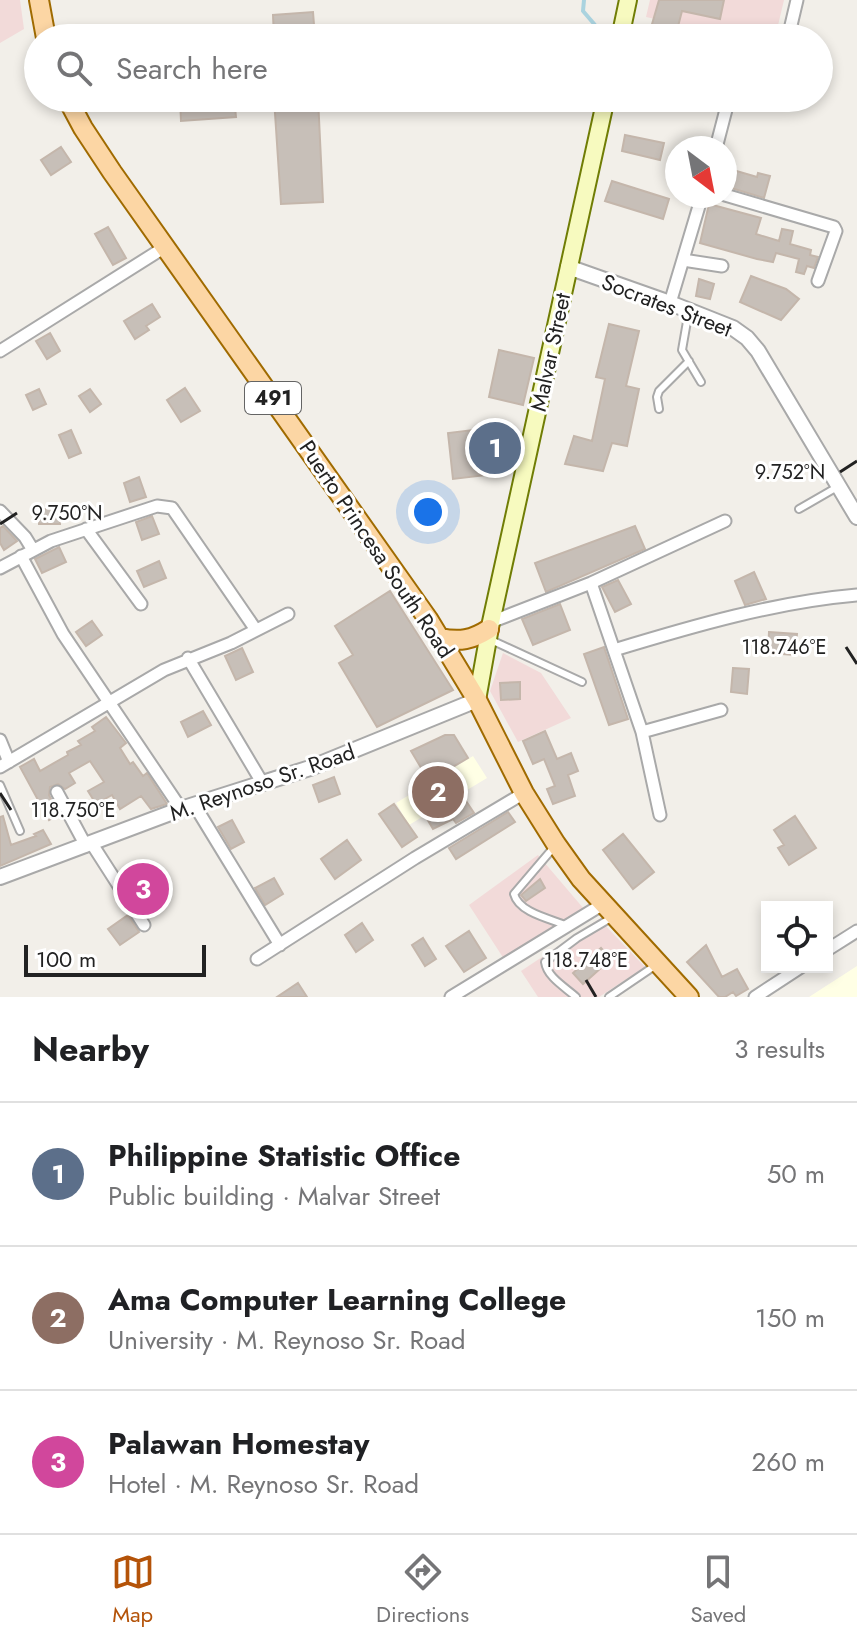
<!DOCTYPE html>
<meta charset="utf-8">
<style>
:root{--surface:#fff;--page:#f6f6f6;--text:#202124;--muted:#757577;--line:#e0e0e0;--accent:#b45309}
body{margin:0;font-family:Jost,sans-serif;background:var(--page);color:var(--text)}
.controls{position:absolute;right:24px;bottom:24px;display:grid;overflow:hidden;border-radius:0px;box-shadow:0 4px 12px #0003}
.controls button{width:72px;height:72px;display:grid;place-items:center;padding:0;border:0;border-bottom:2px solid var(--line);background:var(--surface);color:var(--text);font:40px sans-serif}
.compass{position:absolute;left:665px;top:136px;width:72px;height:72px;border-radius:50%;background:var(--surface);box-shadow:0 4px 12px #0003;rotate:148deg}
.scale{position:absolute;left:24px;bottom:20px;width:182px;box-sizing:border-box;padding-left:8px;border:4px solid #222;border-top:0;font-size:22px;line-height:28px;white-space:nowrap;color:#222;-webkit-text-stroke:6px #fff;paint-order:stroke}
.you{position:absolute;left:428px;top:512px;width:28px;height:28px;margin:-20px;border:6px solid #fff;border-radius:50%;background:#1a73e8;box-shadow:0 0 0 12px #1a73e833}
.badge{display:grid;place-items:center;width:52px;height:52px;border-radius:50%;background:var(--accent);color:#fff;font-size:26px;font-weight:700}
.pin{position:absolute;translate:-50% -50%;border:4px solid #fff;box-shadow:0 2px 8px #0006}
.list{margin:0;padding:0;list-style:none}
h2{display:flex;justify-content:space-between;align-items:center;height:104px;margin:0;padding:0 32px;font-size:34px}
h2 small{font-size:26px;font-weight:400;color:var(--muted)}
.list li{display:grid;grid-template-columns:52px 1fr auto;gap:24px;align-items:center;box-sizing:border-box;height:144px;padding:0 32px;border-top:2px solid var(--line)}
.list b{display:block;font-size:30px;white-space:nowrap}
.list p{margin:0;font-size:26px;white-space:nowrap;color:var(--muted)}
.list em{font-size:26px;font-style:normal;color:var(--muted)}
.icon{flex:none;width:44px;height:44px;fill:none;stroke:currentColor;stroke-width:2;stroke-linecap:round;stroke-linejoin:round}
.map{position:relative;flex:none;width:857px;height:997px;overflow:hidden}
.search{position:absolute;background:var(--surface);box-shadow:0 4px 12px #0003;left:24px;right:24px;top:24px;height:88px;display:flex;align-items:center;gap:20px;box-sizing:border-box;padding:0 28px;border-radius:44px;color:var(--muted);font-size:30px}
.sheet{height:536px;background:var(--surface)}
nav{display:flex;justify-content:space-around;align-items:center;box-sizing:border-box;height:112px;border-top:2px solid var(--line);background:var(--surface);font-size:22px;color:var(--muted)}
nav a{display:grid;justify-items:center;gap:4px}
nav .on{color:var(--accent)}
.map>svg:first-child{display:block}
</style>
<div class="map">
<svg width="857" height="997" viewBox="0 0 857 997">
<rect width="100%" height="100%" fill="#f2efe9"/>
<!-- commercial -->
<path fill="#f2dad9" d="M 0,0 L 20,0 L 24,29 L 0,43 Z
M 650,0 L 784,0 L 775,38 L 745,38 L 646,17 Z
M 503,653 L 541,673 L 571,718 L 518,742 L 490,691 Z
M 538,855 L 584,909 L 504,959 L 469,905 Z
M 599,919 L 645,967 L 599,997 L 538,997 L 521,971 Z"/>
<!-- education -->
<path fill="#ffffe5" d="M 473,756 L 487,778 L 409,825 L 396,803 Z
M 857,966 L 857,997 L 809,997 Z"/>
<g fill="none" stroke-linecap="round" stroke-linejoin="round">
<!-- stream -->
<path stroke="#aad3df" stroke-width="4" d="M 584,0 L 583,11 L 601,32"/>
</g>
<!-- building -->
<path fill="#c7bfb8" stroke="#c4b6ab" stroke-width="2" d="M 659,0 L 724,0 L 720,19 L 682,11 L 675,38 L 648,38 Z
M 313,12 L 315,38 L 274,38 L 273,15 Z
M 180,98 L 234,98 L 236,117 L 181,121 Z
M 274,98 L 318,98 L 323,202 L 281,204 Z
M 625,135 L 664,143 L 660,160 L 622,151 Z
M 61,147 L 71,162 L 51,175 L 41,160 Z
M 733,170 L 757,177 L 758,173 L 770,176 L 764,198 L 728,187 Z
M 612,181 L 669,199 L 663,219 L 605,201 Z
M 709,204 L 761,218 L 756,234 L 779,241 L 782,229 L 793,231 L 790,244 L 811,250 L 810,255 L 818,257 L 814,268 L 807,266 L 804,274 L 796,272 L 799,259 L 776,253 L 773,262 L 757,259 L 700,243 Z
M 108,227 L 126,258 L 113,265 L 95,234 Z
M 751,276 L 786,289 L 799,299 L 781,320 L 740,302 Z
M 699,279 L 714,284 L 710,299 L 696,296 Z
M 152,304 L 160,317 L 146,326 L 149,330 L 135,339 L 124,321 Z
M 609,324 L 639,331 L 626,386 L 639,389 L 627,446 L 612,443 L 603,471 L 565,464 L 574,436 L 592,441 L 605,379 L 596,377 Z
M 50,333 L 60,351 L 47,359 L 36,341 Z
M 499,350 L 534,358 L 523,405 L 489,397 Z
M 185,388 L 200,411 L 181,422 L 167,400 Z
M 39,389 L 46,404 L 33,410 L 26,395 Z
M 90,389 L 101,404 L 90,412 L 79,396 Z
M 481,429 L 487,475 L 453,479 L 448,433 Z
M 71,430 L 81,453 L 69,458 L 59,435 Z
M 139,477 L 146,497 L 130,502 L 124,483 Z
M 39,509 L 59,509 L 60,524 L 39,524 Z
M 152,516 L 159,534 L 142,540 L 136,522 Z
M 3,526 L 17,541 L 4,550 L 0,543 L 0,528 Z
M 635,526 L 645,549 L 546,592 L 535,563 Z
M 59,547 L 66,562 L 42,573 L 35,559 Z
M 159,561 L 166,578 L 144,587 L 137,571 Z
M 754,572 L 766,599 L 745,605 L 735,581 Z
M 618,580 L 631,604 L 615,612 L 602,587 Z
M 390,591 L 453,690 L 377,727 L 339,663 L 353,655 L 335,626 Z
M 560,604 L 570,630 L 533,645 L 522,619 Z
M 92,621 L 102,635 L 86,646 L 76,632 Z
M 769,632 L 797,634 L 795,655 L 768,653 Z
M 604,647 L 628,719 L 609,725 L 584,654 Z
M 242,648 L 253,672 L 236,680 L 225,656 Z
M 733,668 L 749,669 L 747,694 L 731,692 Z
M 520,682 L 520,699 L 501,700 L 500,683 Z
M 203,711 L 211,725 L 188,737 L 181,722 Z
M 106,717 L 126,743 L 120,748 L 130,764 L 133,762 L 143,776 L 147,773 L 167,804 L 151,809 L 141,796 L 120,809 L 112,795 L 96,804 L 88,791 L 104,782 L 90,761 L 69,773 L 75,783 L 65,789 L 58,784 L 50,787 L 49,795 L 59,814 L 49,820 L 20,767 L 34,759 L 40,771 L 68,755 L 67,752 L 81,745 L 78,741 L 95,731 L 92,727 Z
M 545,731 L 557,759 L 571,753 L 578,771 L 568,775 L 575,796 L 553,804 L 547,789 L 555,786 L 544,759 L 533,764 L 523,741 Z
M 445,735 L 454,735 L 468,758 L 429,781 L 411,751 Z
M 334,777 L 340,794 L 319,802 L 313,785 Z
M 462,795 L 474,813 L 456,823 L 453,819 L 433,829 L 426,817 Z
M 394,804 L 417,837 L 402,847 L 379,814 Z
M 508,812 L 515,822 L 456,859 L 449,848 Z
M 3,816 L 11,845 L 36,836 L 34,834 L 43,830 L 51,844 L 0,866 L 0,817 Z
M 795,816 L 816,848 L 789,865 L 778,848 L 784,845 L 774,830 Z
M 232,820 L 244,842 L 231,849 L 218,827 Z
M 623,834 L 654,872 L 633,889 L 603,850 Z
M 347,840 L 361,860 L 335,879 L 321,859 Z
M 142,874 L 157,893 L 143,904 L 129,884 Z
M 274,878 L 283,894 L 265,905 L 255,888 Z
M 540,879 L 545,888 L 526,901 L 521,895 Z
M 128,915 L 139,932 L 120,945 L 108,929 Z
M 362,923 L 373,940 L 356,952 L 345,935 Z
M 469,931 L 486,958 L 464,972 L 446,946 Z
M 423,938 L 436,959 L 425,966 L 412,945 Z
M 706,945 L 722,977 L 737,969 L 748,989 L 736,996 L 733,992 L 725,997 L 719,997 L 687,962 Z
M 601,948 L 611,959 L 583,984 L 573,973 Z
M 298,983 L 307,997 L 277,997 Z"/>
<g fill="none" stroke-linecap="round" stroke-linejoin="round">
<!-- service casing -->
<g stroke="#a9a9a9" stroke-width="10">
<path id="service" d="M 689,310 L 682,350 L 701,382
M 659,409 L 657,397 L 659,391 L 689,361
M 799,509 L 839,486
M 491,640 L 582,682
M 0,785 L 20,831
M 554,847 L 514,894 C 519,913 551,919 568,926
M 576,997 C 565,987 547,977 545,962 L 577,938 L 611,918
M 609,997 L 656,965"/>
</g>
<!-- minor casing -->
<g stroke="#a9a9a9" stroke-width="15">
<path id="minor" d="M 788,38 L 797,0
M 716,148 L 729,98
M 725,195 L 834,227 L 836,231 L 818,281
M 683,260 L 722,266
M 670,303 L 702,196
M 0,351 L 165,247
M 0,511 L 25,537 L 33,550
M 86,529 L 141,604
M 21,556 L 63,634 L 181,809
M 0,568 L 51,541 L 157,506 L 172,508 L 256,630
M 591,583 L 642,732 L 660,815
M 491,622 L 591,583 L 725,521
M 614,650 C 693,626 775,602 857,595
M 188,658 L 263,784
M 642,732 L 721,710
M 0,740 L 9,762
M 0,767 L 164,670 L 231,643 L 288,614
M 57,792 L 86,846
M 195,806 L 280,945
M 92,844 L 144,925
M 827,950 L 857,931
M 257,959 L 415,858 L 524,793
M 451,997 L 603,904
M 755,997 L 801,967"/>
</g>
<!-- tertiary casing -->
<g stroke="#a9a9a9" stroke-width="18">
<path id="tertiary" d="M 568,267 L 670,303 L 733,328 L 747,338 L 758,351 L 857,517
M 0,877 L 181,809 L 310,768 L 477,700"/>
</g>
<!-- secondary casing -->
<g stroke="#707d05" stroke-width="20">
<path id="secondary" d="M 620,38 L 628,0
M 477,700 L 491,622 L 606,98"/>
</g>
<!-- primary casing -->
<g stroke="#a06b00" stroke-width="22">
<path id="primary" d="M 39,0 L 46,38
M 67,98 L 83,128 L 112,172 L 428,619 L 477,700 L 524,793 L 556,844 L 581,879 L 689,997
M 440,638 C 460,642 472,640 489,629"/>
</g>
<!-- service -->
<use href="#service" stroke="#fff" stroke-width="6"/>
<!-- minor -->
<use href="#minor" stroke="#fff" stroke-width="11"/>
<!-- tertiary -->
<use href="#tertiary" stroke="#fff" stroke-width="14"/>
<!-- secondary -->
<use href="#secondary" stroke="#f7fabf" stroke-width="16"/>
<!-- primary -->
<use href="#primary" stroke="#fcd6a4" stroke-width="18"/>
</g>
<!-- ticks -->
<path fill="none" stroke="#222" stroke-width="3" d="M 840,472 L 857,461M 0,524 L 17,513M 846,647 L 857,664M 0,793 L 11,810M 586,980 L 596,997"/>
<g text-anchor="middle" stroke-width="6" stroke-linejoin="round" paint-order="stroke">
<!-- shield labels -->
<rect fill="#fff" stroke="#646464" stroke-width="2" x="245" y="382" width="56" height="32" rx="6"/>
<g font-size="20" font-weight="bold" fill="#222">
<text x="273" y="405">491</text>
</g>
<!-- street labels -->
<g font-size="22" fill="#222" stroke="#fff">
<text transform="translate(667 305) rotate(21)" y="8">Socrates Street</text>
<text transform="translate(550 352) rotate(-78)" y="8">Malvar Street</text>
<text transform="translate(377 549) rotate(56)" y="8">Puerto Princesa South Road</text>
<text transform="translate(262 782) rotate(-19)" y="8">M. Reynoso Sr. Road</text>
</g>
</g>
<g font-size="20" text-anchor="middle" fill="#222" stroke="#fff" stroke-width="6" stroke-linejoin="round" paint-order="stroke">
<text x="790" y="479">9.752°N</text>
<text x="67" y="520">9.750°N</text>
<text x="784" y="654">118.746°E</text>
<text x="73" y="817">118.750°E</text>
<text x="586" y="967">118.748°E</text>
</g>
</svg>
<div class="controls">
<button><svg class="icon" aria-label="locate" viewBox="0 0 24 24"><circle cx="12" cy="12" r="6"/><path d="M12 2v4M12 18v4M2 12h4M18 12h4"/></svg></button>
</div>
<svg class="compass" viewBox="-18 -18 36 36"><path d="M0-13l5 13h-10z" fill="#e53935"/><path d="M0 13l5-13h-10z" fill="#757577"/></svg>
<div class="scale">100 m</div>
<div class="you"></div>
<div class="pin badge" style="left:495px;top:448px;background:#5c6f8a">1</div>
<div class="pin badge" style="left:438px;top:792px;background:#8d6e63">2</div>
<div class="pin badge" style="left:143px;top:889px;background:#d1479c">3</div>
<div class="search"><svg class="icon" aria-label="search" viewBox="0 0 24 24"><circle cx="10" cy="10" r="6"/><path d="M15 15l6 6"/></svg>Search here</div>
</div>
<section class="sheet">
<h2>Nearby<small>3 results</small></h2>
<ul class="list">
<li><span class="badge" style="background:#5c6f8a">1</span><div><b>Philippine Statistic Office</b><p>Public building · Malvar Street</p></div><em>50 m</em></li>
<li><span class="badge" style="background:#8d6e63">2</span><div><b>Ama Computer Learning College</b><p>University · M. Reynoso Sr. Road</p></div><em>150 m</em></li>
<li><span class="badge" style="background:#d1479c">3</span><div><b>Palawan Homestay</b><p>Hotel · M. Reynoso Sr. Road</p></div><em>260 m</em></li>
</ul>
</section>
<nav>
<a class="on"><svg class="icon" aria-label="map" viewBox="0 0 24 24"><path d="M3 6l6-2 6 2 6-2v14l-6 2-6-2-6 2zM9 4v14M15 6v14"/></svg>Map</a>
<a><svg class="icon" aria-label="directions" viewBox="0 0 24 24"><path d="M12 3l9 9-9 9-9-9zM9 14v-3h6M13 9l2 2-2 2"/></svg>Directions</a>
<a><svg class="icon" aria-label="saved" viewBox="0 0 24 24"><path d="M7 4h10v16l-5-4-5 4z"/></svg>Saved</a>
</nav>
